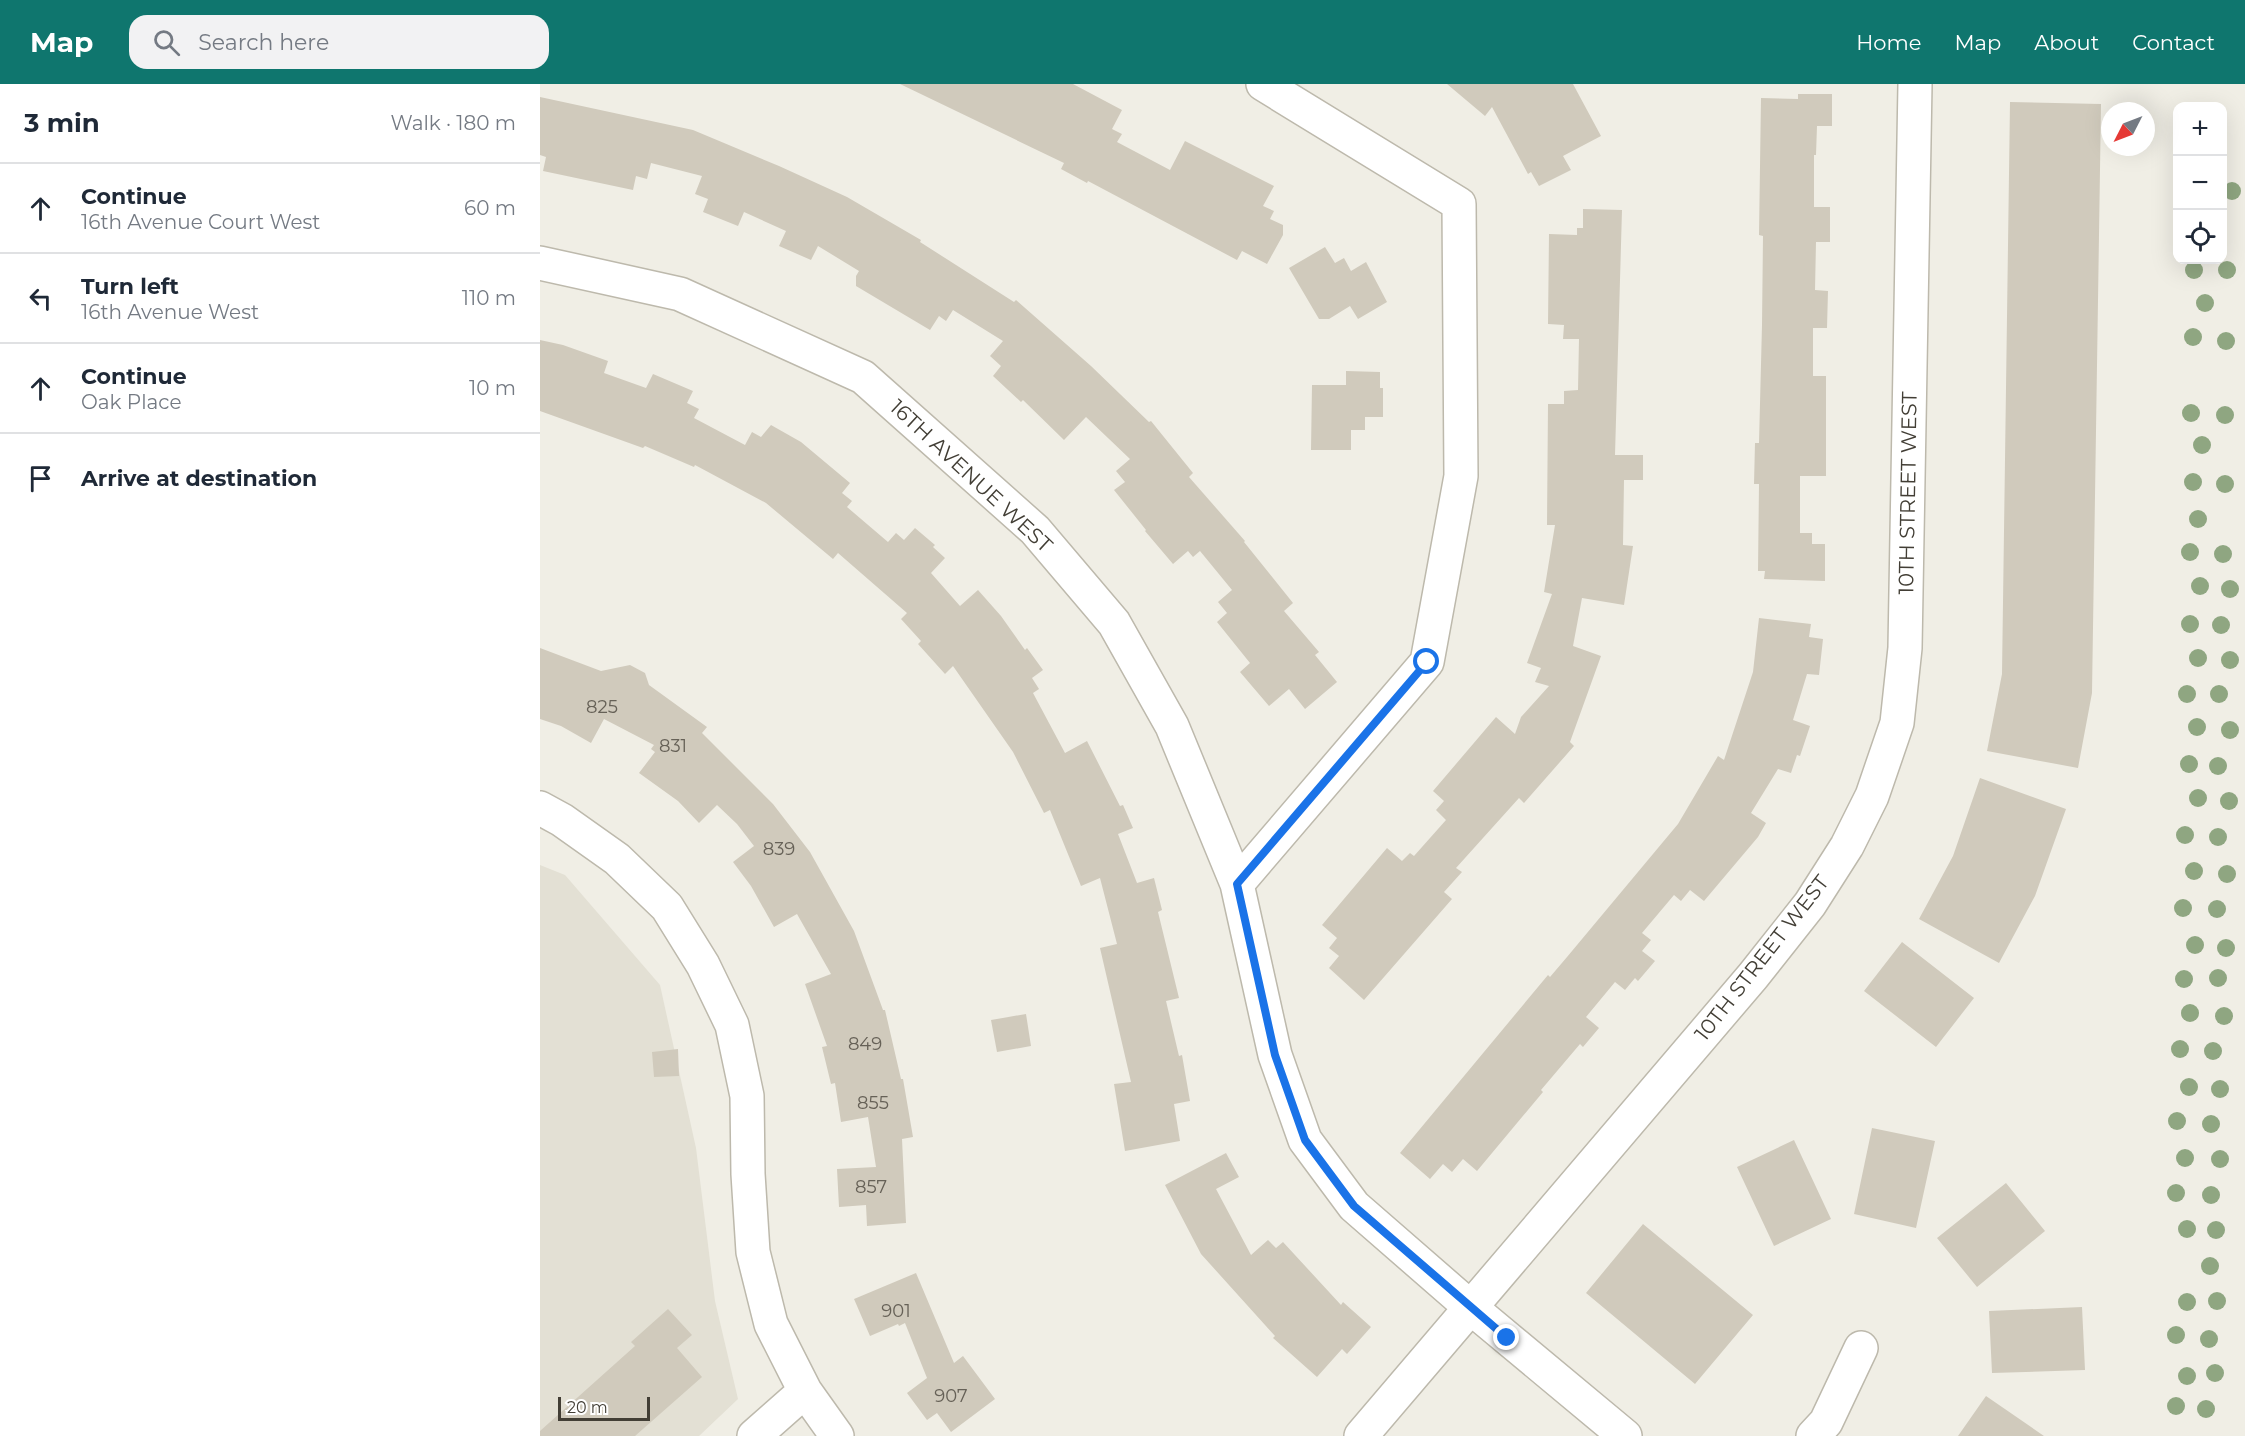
<!DOCTYPE html>
<meta charset="utf-8">
<style>
:root{--surface:#fff;--page:#f2f2f3;--text:#1f2937;--muted:#747a83;--line:#e0e1e3;--accent:#0f766e}
body{margin:0;font-family:Montserrat,sans-serif;background:var(--page);color:var(--text)}
.controls{position:absolute;right:18px;top:18px;display:grid;overflow:hidden;border-radius:12px;box-shadow:0 6px 24px #0002}
.controls button{width:54px;height:54px;display:grid;place-items:center;padding:0;border:0;border-bottom:2px solid var(--line);background:var(--surface);color:var(--text);font:30px sans-serif}
.compass{position:absolute;left:1561px;top:18px;width:54px;height:54px;border-radius:50%;background:var(--surface);box-shadow:0 6px 24px #0002;rotate:228deg}
.scale{position:absolute;left:18px;bottom:15px;width:92px;box-sizing:border-box;padding-left:6px;border:3px solid #423e35;border-top:0;font-size:16px;line-height:21px;white-space:nowrap;color:#423e35;-webkit-text-stroke:4px #fff;paint-order:stroke}
.stop{position:absolute;width:18px;height:18px;margin:-14px;border:4px solid #1a73e8;border-radius:50%;background:#fff}
.stop.end{background:#1a73e8;border-color:#fff;box-shadow:0 2px 6px #0008}
.list{margin:0;padding:0;list-style:none}
h2{display:flex;justify-content:space-between;align-items:center;height:78px;margin:0;padding:0 24px;font-size:26px}
h2 small{font-size:20px;font-weight:400;color:var(--muted)}
.list li{display:grid;grid-template-columns:39px 1fr auto;gap:18px;align-items:center;box-sizing:border-box;height:90px;padding:0 24px;border-top:2px solid var(--line)}
.list b{display:block;font-size:22px;white-space:nowrap}
.list p{margin:0;font-size:20px;white-space:nowrap;color:var(--muted)}
.list em{font-size:20px;font-style:normal;color:var(--muted)}
.icon{flex:none;width:33px;height:33px;fill:none;stroke:currentColor;stroke-width:2;stroke-linecap:round;stroke-linejoin:round}
.map{position:relative;flex:none;width:1705px;height:1352px;overflow:hidden}
header{display:flex;align-items:center;gap:36px;box-sizing:border-box;height:84px;padding:0 30px;background:var(--accent);color:#fff}
header strong{font-size:28px}
nav{display:flex;gap:33px;margin-inline-start:auto;font-size:21px}
.search{width:420px;height:54px;background:var(--page);display:flex;align-items:center;gap:15px;box-sizing:border-box;padding:0 21px;border-radius:18px;color:var(--muted);font-size:22px}
main{display:flex}
aside{flex:1;background:var(--surface)}
.map>svg:first-child{display:block}
</style>
<header>
<strong>Map</strong>
<div class="search"><svg class="icon" aria-label="search" viewBox="0 0 24 24"><circle cx="10" cy="10" r="6"/><path d="M15 15l6 6"/></svg>Search here</div>
<nav><a>Home</a><a>Map</a><a>About</a><a>Contact</a></nav>
</header>
<main>
<aside>
<h2>3 min<small>Walk · 180 m</small></h2>
<ul class="list">
<li><svg class="icon" aria-label="ahead" viewBox="0 0 24 24"><path d="M12 20V5M6 11l6-6 6 6"/></svg><div><b>Continue</b><p>16th Avenue Court West</p></div><em>60 m</em></li>
<li><svg class="icon" aria-label="left" viewBox="0 0 24 24"><path d="M17 20v-9H6M10 6l-5 5 5 5"/></svg><div><b>Turn left</b><p>16th Avenue West</p></div><em>110 m</em></li>
<li><svg class="icon" aria-label="ahead" viewBox="0 0 24 24"><path d="M12 20V5M6 11l6-6 6 6"/></svg><div><b>Continue</b><p>Oak Place</p></div><em>10 m</em></li>
<li><svg class="icon" aria-label="arrive" viewBox="0 0 24 24"><path d="M6 21V4h12l-3 4 3 4H6"/></svg><div><b>Arrive at destination</b></div></li>
</ul>
</aside>
<div class="map">
<svg width="1705" height="1352" viewBox="0 0 1705 1352">
<rect width="100%" height="100%" fill="#f0eee5"/>
<!-- residential -->
<path fill="#e3e0d4" d="M 0,781 L 25,791 L 120,901 L 156,1064 L 175,1217 L 198,1315 L 159,1352 L 0,1352 Z"/>
<!-- building -->
<path fill="#d0cabc" d="M 360,0 L 533,0 L 582,26 L 572,45 L 582,50 L 577,58 L 630,86 L 645,57 L 734,102 L 723,122 L 734,127 L 730,135 L 743,141 L 743,151 L 727,180 L 702,167 L 697,176 L 548,97 L 547,99 L 521,85 L 524,79 Z
M 907,0 L 1033,0 L 1061,52 L 1023,72 L 1031,86 L 999,102 L 991,88 L 988,90 L 952,23 L 945,32 Z
M 1258,10 L 1292,10 L 1292,42 L 1277,42 L 1276,71 L 1274,71 L 1274,123 L 1290,123 L 1290,158 L 1276,158 L 1275,206 L 1288,207 L 1287,244 L 1273,244 L 1273,292 L 1286,292 L 1286,392 L 1260,392 L 1260,449 L 1272,449 L 1272,460 L 1285,460 L 1285,497 L 1224,495 L 1225,487 L 1218,487 L 1219,400 L 1214,400 L 1215,359 L 1219,359 L 1222,241 L 1223,152 L 1219,151 L 1221,14 L 1258,15 Z
M 0,13 L 153,46 L 239,82 L 307,113 L 381,156 L 380,158 L 474,218 L 476,216 L 551,282 L 609,338 L 611,337 L 653,389 L 649,393 L 705,457 L 704,458 L 753,519 L 744,527 L 779,568 L 775,571 L 797,598 L 765,625 L 749,605 L 729,622 L 700,588 L 710,579 L 677,538 L 687,529 L 678,518 L 692,506 L 660,467 L 653,473 L 648,467 L 633,480 L 605,447 L 606,446 L 574,406 L 585,398 L 576,387 L 590,375 L 546,333 L 524,356 L 483,316 L 481,318 L 453,292 L 461,282 L 450,272 L 463,257 L 413,226 L 406,237 L 399,232 L 390,246 L 316,202 L 316,192 L 319,187 L 278,162 L 271,176 L 239,162 L 246,147 L 204,128 L 198,142 L 163,128 L 168,115 L 155,110 L 162,92 L 111,79 L 107,95 L 96,92 L 93,106 L 3,87 L 6,73 L 0,71 Z
M 1470,18 L 1561,20 L 1552,609 L 1538,684 L 1447,667 L 1462,590 Z
M 1043,125 L 1082,126 L 1075,371 L 1103,371 L 1103,396 L 1084,396 L 1083,461 L 1093,462 L 1084,521 L 1042,514 L 1033,562 L 1061,572 L 1030,658 L 1034,662 L 984,719 L 979,714 L 916,784 L 922,788 L 904,808 L 912,815 L 824,916 L 789,884 L 799,872 L 789,864 L 797,854 L 782,841 L 847,764 L 862,777 L 870,769 L 874,772 L 906,736 L 896,726 L 904,717 L 893,707 L 956,633 L 975,650 L 981,633 L 1009,602 L 995,598 L 1001,584 L 987,579 L 1012,510 L 1004,508 L 1015,441 L 1007,441 L 1008,320 L 1024,320 L 1024,307 L 1038,306 L 1039,255 L 1023,255 L 1024,241 L 1008,240 L 1009,150 L 1037,151 L 1037,144 L 1043,144 Z
M 785,163 L 795,179 L 804,174 L 811,187 L 826,178 L 847,218 L 818,235 L 810,222 L 789,235 L 779,235 L 749,184 Z
M 0,256 L 23,261 L 68,277 L 64,289 L 106,304 L 113,290 L 153,307 L 147,319 L 159,325 L 154,334 L 205,361 L 212,348 L 221,353 L 231,341 L 261,358 L 310,399 L 302,409 L 312,417 L 307,423 L 348,458 L 356,449 L 364,456 L 375,444 L 395,461 L 393,463 L 405,474 L 391,489 L 420,522 L 438,506 L 461,532 L 485,566 L 487,564 L 503,586 L 492,594 L 499,605 L 493,609 L 525,669 L 547,657 L 580,722 L 583,721 L 593,744 L 578,750 L 597,799 L 614,794 L 622,826 L 618,828 L 639,914 L 626,917 L 639,972 L 642,971 L 650,1017 L 634,1020 L 640,1057 L 585,1067 L 574,1000 L 591,998 L 560,864 L 577,860 L 560,794 L 541,802 L 510,726 L 504,729 L 473,668 L 413,582 L 405,590 L 378,560 L 381,557 L 361,535 L 367,529 L 298,469 L 293,475 L 226,419 L 155,381 L 154,383 L 105,362 L 103,364 L 0,327 Z
M 806,287 L 840,288 L 840,304 L 843,304 L 843,333 L 825,333 L 825,346 L 811,346 L 811,366 L 771,366 L 772,301 L 806,301 Z
M 1219,534 L 1271,540 L 1269,553 L 1283,555 L 1279,591 L 1267,590 L 1253,636 L 1270,642 L 1260,672 L 1257,671 L 1251,689 L 1238,685 L 1211,729 L 1226,739 L 1218,753 L 1164,817 L 1150,806 L 1141,817 L 1134,811 L 1102,849 L 1111,856 L 1102,867 L 1115,877 L 1098,897 L 1095,894 L 1085,906 L 1075,898 L 1046,933 L 1059,944 L 1043,963 L 1040,960 L 1001,1006 L 1003,1008 L 937,1087 L 923,1075 L 912,1088 L 903,1080 L 890,1095 L 860,1069 L 1008,891 L 1010,893 L 1027,873 L 1138,740 L 1178,672 L 1184,676 L 1213,588 Z
M 0,564 L 61,587 L 90,581 L 105,589 L 109,601 L 167,643 L 162,649 L 233,720 L 270,768 L 314,847 L 343,926 L 345,926 L 361,995 L 363,995 L 373,1053 L 362,1055 L 366,1139 L 327,1142 L 326,1121 L 299,1123 L 297,1085 L 336,1083 L 328,1033 L 301,1038 L 295,999 L 291,1000 L 282,963 L 287,962 L 265,900 L 291,890 L 257,830 L 234,843 L 211,802 L 193,778 L 214,762 L 197,740 L 177,721 L 159,739 L 138,717 L 99,689 L 115,668 L 111,665 L 114,661 L 64,635 L 51,659 L 21,642 L 0,635 Z
M 1440,694 L 1526,725 L 1495,812 L 1459,879 L 1379,835 L 1413,772 Z
M 1362,858 L 1434,914 L 1396,963 L 1324,907 Z
M 486,930 L 491,962 L 457,968 L 451,936 Z
M 138,965 L 139,992 L 114,993 L 112,968 Z
M 1332,1044 L 1395,1057 L 1376,1144 L 1314,1130 Z
M 1254,1056 L 1291,1135 L 1234,1162 L 1197,1083 Z
M 686,1069 L 699,1093 L 676,1105 L 711,1171 L 728,1156 L 736,1164 L 743,1158 L 801,1221 L 803,1218 L 831,1243 L 807,1270 L 802,1265 L 777,1293 L 733,1254 L 735,1252 L 661,1170 L 625,1101 Z
M 1466,1099 L 1505,1147 L 1437,1203 L 1397,1154 Z
M 1103,1140 L 1213,1231 L 1155,1300 L 1046,1209 Z
M 376,1189 L 414,1279 L 423,1272 L 455,1315 L 411,1348 L 397,1329 L 387,1336 L 367,1309 L 387,1294 L 365,1239 L 359,1242 L 358,1240 L 330,1252 L 314,1215 Z
M 1542,1223 L 1545,1286 L 1452,1289 L 1449,1227 Z
M 128,1225 L 152,1251 L 137,1264 L 162,1293 L 95,1352 L 0,1352 L 0,1347 L 95,1262 L 91,1258 Z
M 1446,1312 L 1504,1352 L 1418,1352 Z"/>
<g fill="none" stroke-linecap="round" stroke-linejoin="round">
<!-- minor casing -->
<g stroke="#bdb9ac" stroke-width="36">
<path id="minor" d="M 0,179 L 140,210 L 323,293 L 495,446 L 574,539 L 632,642 L 697,800 L 735,971 L 765,1056 L 814,1122 L 930,1223 L 1085,1352
M 0,724 L 22,736 L 77,775 L 127,823 L 163,881 L 192,941 L 207,1012 L 208,1090 L 213,1168 L 231,1240 L 265,1307 L 297,1352
M 697,800 L 887,578 L 921,392 L 919,120 L 723,0
M 214,1352 L 265,1307
M 821,1352 L 1213,892 L 1270,820 L 1307,762 L 1332,712 L 1357,639 L 1365,564 L 1375,0
M 1273,1352 L 1286,1338 L 1321,1264"/>
</g>
<!-- minor -->
<use href="#minor" stroke="#fff" stroke-width="33"/>
</g>
<!-- trees -->
<g fill="#8fa681">
<circle cx="1692" cy="107" r="9"/>
<circle cx="1654" cy="186" r="9"/>
<circle cx="1687" cy="186" r="9"/>
<circle cx="1665" cy="219" r="9"/>
<circle cx="1653" cy="253" r="9"/>
<circle cx="1686" cy="257" r="9"/>
<circle cx="1651" cy="329" r="9"/>
<circle cx="1685" cy="331" r="9"/>
<circle cx="1662" cy="361" r="9"/>
<circle cx="1653" cy="398" r="9"/>
<circle cx="1685" cy="400" r="9"/>
<circle cx="1658" cy="435" r="9"/>
<circle cx="1650" cy="468" r="9"/>
<circle cx="1683" cy="470" r="9"/>
<circle cx="1660" cy="502" r="9"/>
<circle cx="1690" cy="505" r="9"/>
<circle cx="1650" cy="540" r="9"/>
<circle cx="1681" cy="541" r="9"/>
<circle cx="1658" cy="574" r="9"/>
<circle cx="1690" cy="576" r="9"/>
<circle cx="1647" cy="610" r="9"/>
<circle cx="1679" cy="610" r="9"/>
<circle cx="1657" cy="643" r="9"/>
<circle cx="1690" cy="646" r="9"/>
<circle cx="1649" cy="680" r="9"/>
<circle cx="1678" cy="682" r="9"/>
<circle cx="1658" cy="714" r="9"/>
<circle cx="1689" cy="717" r="9"/>
<circle cx="1645" cy="751" r="9"/>
<circle cx="1678" cy="753" r="9"/>
<circle cx="1654" cy="787" r="9"/>
<circle cx="1687" cy="790" r="9"/>
<circle cx="1643" cy="824" r="9"/>
<circle cx="1677" cy="825" r="9"/>
<circle cx="1655" cy="861" r="9"/>
<circle cx="1686" cy="864" r="9"/>
<circle cx="1678" cy="894" r="9"/>
<circle cx="1644" cy="895" r="9"/>
<circle cx="1650" cy="929" r="9"/>
<circle cx="1684" cy="932" r="9"/>
<circle cx="1640" cy="965" r="9"/>
<circle cx="1673" cy="967" r="9"/>
<circle cx="1649" cy="1003" r="9"/>
<circle cx="1680" cy="1005" r="9"/>
<circle cx="1637" cy="1037" r="9"/>
<circle cx="1671" cy="1040" r="9"/>
<circle cx="1645" cy="1074" r="9"/>
<circle cx="1680" cy="1075" r="9"/>
<circle cx="1636" cy="1109" r="9"/>
<circle cx="1671" cy="1111" r="9"/>
<circle cx="1647" cy="1145" r="9"/>
<circle cx="1676" cy="1146" r="9"/>
<circle cx="1670" cy="1182" r="9"/>
<circle cx="1677" cy="1217" r="9"/>
<circle cx="1647" cy="1218" r="9"/>
<circle cx="1636" cy="1251" r="9"/>
<circle cx="1669" cy="1255" r="9"/>
<circle cx="1675" cy="1289" r="9"/>
<circle cx="1647" cy="1292" r="9"/>
<circle cx="1636" cy="1322" r="9"/>
<circle cx="1666" cy="1325" r="9"/>
</g>
<g fill="none" stroke-linecap="round" stroke-linejoin="round">
<!-- route -->
<path stroke="#1a73e8" stroke-width="8" d="M 887,578 L 697,800 L 735,971 L 765,1056 L 814,1122 L 967,1254"/>
</g>
<g text-anchor="middle" stroke-width="4.5" stroke-linejoin="round" paint-order="stroke">
<!-- number labels -->
<g font-size="18" fill="#666157">
<text x="62" y="629">825</text>
<text x="133" y="668">831</text>
<text x="239" y="771">839</text>
<text x="325" y="966">849</text>
<text x="333" y="1025">855</text>
<text x="331" y="1109">857</text>
<text x="356" y="1233">901</text>
<text x="411" y="1318">907</text>
</g>
<!-- street labels -->
<g font-size="21" fill="#423e35" stroke="#fff">
<text transform="translate(431 392) rotate(43)" y="7">16TH AVENUE WEST</text>
<text transform="translate(1368 409) rotate(-89)" y="7">10TH STREET WEST</text>
<text transform="translate(1222 874) rotate(-52)" y="7">10TH STREET WEST</text>
</g>
</g>
</svg>
<div class="controls">
<button>+</button>
<button>−</button>
<button><svg class="icon" aria-label="locate" viewBox="0 0 24 24"><circle cx="12" cy="12" r="6"/><path d="M12 2v4M12 18v4M2 12h4M18 12h4"/></svg></button>
</div>
<svg class="compass" viewBox="-18 -18 36 36"><path d="M0-13l5 13h-10z" fill="#e53935"/><path d="M0 13l5-13h-10z" fill="#747a83"/></svg>
<div class="scale">20 m</div>
<div class="stop" style="left:887px;top:578px"></div>
<div class="stop end" style="left:967px;top:1254px"></div>
</div>
</main>
